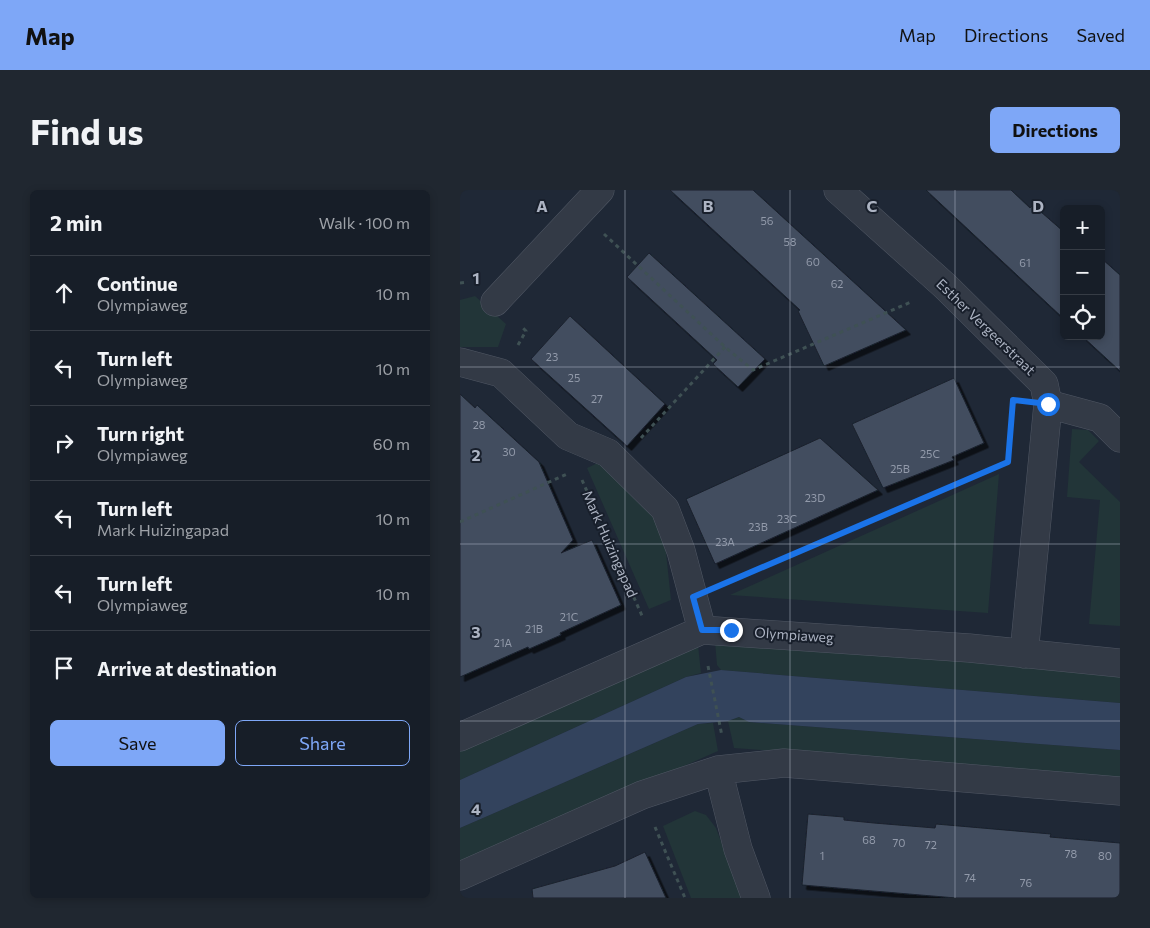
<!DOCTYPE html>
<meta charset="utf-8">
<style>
:root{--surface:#171e28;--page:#202730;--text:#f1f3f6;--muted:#9ea2a8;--line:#363c45;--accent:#7ea7f7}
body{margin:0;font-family:Commissioner,sans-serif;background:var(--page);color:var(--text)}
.controls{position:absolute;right:15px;top:15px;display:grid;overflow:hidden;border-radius:8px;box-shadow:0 2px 8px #0003}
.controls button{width:45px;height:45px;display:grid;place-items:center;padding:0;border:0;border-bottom:1px solid var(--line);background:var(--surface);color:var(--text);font:25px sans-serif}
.stop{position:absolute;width:15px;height:15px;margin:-11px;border:4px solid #1a73e8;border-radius:50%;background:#fff}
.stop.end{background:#1a73e8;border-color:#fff;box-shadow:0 1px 5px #0008}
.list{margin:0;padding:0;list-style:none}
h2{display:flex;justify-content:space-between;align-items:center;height:65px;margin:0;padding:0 20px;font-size:21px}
h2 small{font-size:16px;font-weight:400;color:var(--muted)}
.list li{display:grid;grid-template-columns:32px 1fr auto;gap:15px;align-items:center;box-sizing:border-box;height:75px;padding:0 20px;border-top:1px solid var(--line)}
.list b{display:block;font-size:19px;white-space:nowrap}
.list p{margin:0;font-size:16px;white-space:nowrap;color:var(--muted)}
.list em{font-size:16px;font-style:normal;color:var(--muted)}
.actions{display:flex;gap:10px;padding:15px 20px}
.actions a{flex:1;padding:11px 0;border:1px solid var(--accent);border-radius:8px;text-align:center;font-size:18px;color:var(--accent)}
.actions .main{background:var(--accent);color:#111}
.icon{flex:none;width:28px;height:28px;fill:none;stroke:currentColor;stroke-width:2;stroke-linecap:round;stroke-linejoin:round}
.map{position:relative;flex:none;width:660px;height:708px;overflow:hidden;border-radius:8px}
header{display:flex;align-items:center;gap:30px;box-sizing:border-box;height:70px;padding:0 25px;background:var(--accent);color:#111}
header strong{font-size:24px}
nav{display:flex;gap:28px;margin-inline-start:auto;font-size:18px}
.intro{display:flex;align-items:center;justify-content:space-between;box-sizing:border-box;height:120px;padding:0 30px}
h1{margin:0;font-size:35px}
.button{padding:12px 22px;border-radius:8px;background:var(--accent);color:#111;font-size:18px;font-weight:700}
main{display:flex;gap:30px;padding:0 30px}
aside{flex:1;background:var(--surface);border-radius:8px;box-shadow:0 2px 8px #0003}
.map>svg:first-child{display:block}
</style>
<header>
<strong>Map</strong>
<nav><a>Map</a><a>Directions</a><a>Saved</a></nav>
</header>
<div class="intro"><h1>Find us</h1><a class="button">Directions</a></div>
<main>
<aside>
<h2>2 min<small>Walk · 100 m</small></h2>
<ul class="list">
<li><svg class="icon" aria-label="ahead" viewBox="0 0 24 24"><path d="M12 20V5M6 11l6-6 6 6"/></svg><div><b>Continue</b><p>Olympiaweg</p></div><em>10 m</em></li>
<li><svg class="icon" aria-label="left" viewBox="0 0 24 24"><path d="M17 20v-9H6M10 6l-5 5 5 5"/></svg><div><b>Turn left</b><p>Olympiaweg</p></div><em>10 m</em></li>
<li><svg class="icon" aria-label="right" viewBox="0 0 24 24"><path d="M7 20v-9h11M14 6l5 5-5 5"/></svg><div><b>Turn right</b><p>Olympiaweg</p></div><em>60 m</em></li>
<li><svg class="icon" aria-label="left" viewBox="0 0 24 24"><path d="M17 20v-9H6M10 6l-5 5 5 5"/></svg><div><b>Turn left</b><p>Mark Huizingapad</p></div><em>10 m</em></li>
<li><svg class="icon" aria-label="left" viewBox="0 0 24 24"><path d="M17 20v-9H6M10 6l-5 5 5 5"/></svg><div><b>Turn left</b><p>Olympiaweg</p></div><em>10 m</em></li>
<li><svg class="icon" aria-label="arrive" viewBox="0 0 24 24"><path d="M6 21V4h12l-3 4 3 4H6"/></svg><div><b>Arrive at destination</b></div></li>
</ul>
<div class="actions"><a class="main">Save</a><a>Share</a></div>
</aside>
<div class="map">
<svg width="660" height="708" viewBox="0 0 660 708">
<defs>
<filter id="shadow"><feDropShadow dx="4.5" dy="4.5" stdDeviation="0" flood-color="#0009"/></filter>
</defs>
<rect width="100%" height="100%" fill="#1f2836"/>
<!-- green -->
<path fill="#223538" d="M 15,106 L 46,134 L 38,157 L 0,157 L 0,110 Z
M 612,239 L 628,240 L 639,251 L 619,272 L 660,312 L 660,436 L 629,434 L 640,310 L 607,307 Z
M 142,271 L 194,326 L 205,353 L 211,410 L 189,419 L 127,278 Z
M 539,284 L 528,423 L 270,405 Z
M 255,451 L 660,484 L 660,513 L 261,480 L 257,475 Z
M 238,455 L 241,483 L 226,487 L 0,590 L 0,561 Z
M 279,527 L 289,532 L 660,560 L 660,588 L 274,558 L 268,531 Z
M 253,533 L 258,561 L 0,675 L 0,638 L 238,534 Z
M 235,621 L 246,625 L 256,638 L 282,708 L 231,708 L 203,636 Z"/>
<!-- water -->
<path fill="#33435d" d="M 261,480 L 660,513 L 660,560 L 289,532 L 279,527 L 268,531 L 238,534 L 0,638 L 0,590 L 226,487 Z"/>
<!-- building -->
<path fill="#424d5e" stroke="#1a212d" filter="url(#shadow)" d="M 210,0 L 293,0 L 446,140 L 364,176 L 338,121 L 340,120 Z
M 466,0 L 551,0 L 570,18 L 573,15 L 604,42 L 604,129 Z
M 189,63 L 305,169 L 278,197 L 253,174 L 257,170 L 167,87 Z
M 641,68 L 660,85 L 660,181 L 622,146 L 641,146 Z
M 110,126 L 205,214 L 167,256 L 71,169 Z
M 494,188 L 524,253 L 492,267 L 494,270 L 423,298 L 392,234 Z
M 0,204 L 15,218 L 17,215 L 79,272 L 113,350 L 101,363 L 132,350 L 161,415 L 100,443 L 101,445 L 69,459 L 68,457 L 0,487 Z
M 360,248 L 418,300 L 255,374 L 226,309 Z
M 348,624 L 384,627 L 384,630 L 414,633 L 475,638 L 476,634 L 591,644 L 590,647 L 660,653 L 660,708 L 496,708 L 342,695 Z
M 185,662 L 206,708 L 73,708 L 72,699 L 155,676 Z"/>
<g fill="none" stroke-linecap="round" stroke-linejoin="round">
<!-- minor casing -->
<g stroke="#505764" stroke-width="29">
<path id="minor" d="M 378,0 L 485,96 L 584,194 L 588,214 L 564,464
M 35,112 L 140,0
M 0,172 L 41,183 L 108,246 L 148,263 L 205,319 L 221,361 L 242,440
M 588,214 L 640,228 L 660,248
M 0,547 L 242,440 L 509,458 L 660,473
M 258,580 L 278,659 L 296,708
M 0,686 L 182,605 L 258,580 L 324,573 L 660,601"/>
</g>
<!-- path -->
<path stroke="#3f5154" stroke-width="3" stroke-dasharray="4 4" stroke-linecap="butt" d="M 144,44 L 265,157 L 293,180 L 451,112
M 0,93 L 8,92
M 58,155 L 66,141 L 61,136
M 181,248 L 265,157
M 122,290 L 183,428
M 0,332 L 107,284
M 265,394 L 548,271
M 248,476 L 262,546
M 195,637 L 225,708"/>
<!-- minor -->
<use href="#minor" stroke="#333a46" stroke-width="28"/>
</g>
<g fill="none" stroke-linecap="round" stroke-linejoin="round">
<!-- route -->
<path stroke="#1a73e8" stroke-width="6" d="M 271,440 L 242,440 L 233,407 L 548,272 L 553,210 L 588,214"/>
</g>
<!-- grid -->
<path fill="none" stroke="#adb4c3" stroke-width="1" stroke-opacity="0.55" d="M 165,0 L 165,708M 330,0 L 330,708M 495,0 L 495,708M 0,177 L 660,177M 0,354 L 660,354M 0,531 L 660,531"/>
<g text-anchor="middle" stroke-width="4" stroke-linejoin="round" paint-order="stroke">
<!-- number labels -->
<g font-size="11" fill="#929aaa">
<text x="307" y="35">56</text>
<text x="330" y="56">58</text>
<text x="353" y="76">60</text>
<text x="565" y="77">61</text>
<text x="377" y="98">62</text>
<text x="92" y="171">23</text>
<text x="114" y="192">25</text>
<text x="137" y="213">27</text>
<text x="19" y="239">28</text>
<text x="49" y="266">30</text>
<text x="470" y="268">25C</text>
<text x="440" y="283">25B</text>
<text x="355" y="312">23D</text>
<text x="327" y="333">23C</text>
<text x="298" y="341">23B</text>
<text x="265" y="356">23A</text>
<text x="109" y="431">21C</text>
<text x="74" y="443">21B</text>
<text x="43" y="457">21A</text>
<text x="409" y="654">68</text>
<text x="439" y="657">70</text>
<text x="471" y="659">72</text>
<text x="611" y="668">78</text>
<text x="362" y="670">1</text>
<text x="645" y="670">80</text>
<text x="510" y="692">74</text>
<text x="566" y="697">76</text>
</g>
<!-- street labels -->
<g font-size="14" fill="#adb4c3" stroke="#181f2b">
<text transform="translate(526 137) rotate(44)" y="5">Esther Vergeerstraat</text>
<text transform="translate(150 354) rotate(66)" y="5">Mark Huizingapad</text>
<text transform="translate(334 445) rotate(4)" y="5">Olympiaweg</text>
</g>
</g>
<g font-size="16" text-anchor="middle" font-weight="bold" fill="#adb4c3" stroke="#181f2b" stroke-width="4" stroke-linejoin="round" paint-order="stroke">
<text x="82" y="22">A</text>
<text x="248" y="22">B</text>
<text x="412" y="22">C</text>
<text x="578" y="22">D</text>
<text x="16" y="94">1</text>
<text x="16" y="271">2</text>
<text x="16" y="448">3</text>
<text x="16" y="625">4</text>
</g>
</svg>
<div class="controls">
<button>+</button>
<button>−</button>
<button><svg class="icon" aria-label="locate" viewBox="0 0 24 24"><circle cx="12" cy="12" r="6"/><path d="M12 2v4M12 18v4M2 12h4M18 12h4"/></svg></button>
</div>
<div class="stop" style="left:588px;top:214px"></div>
<div class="stop end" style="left:271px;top:440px"></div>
</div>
</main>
